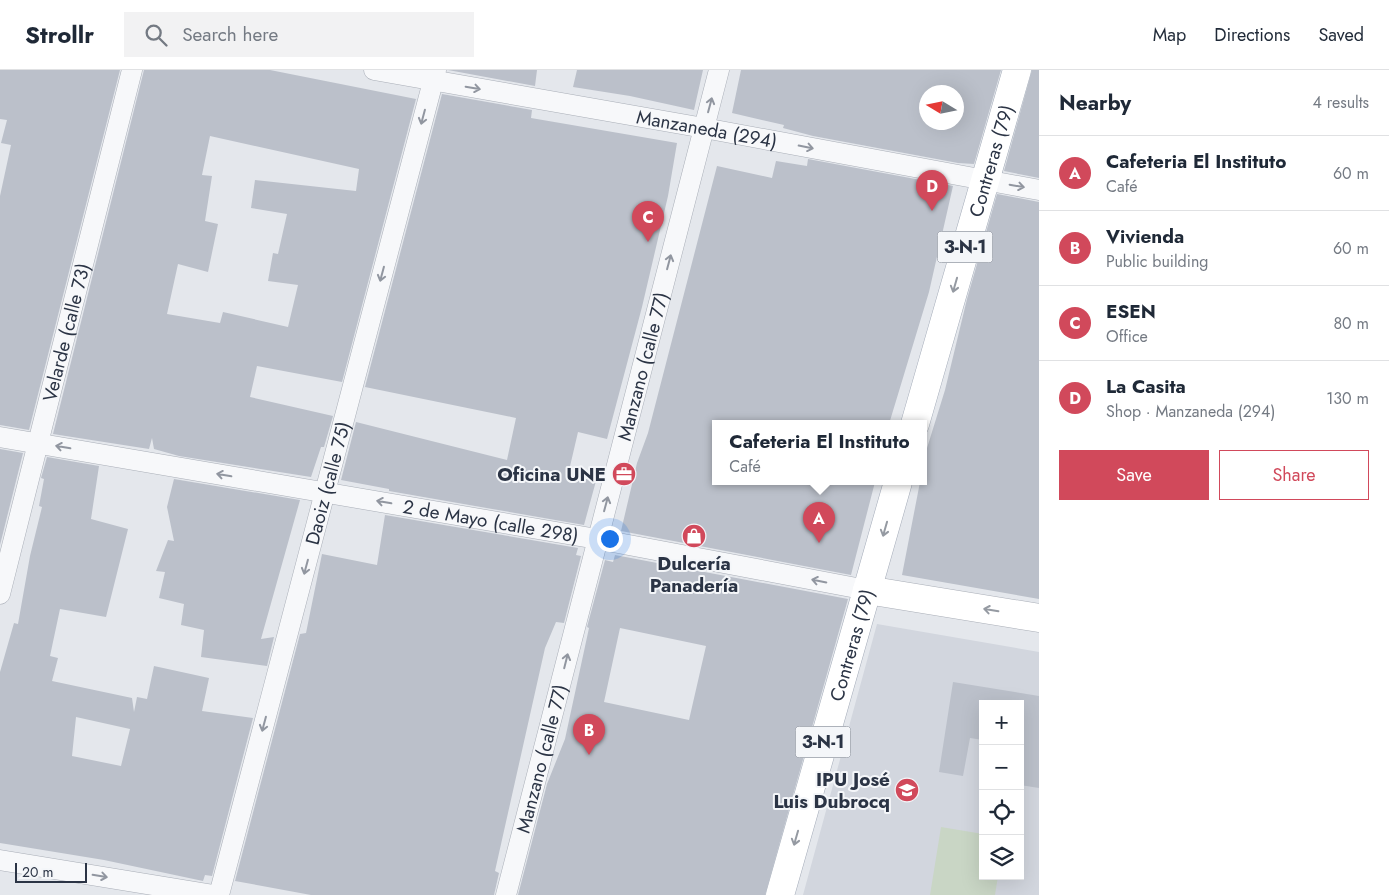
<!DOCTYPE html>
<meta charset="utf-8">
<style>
:root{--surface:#fff;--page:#f2f2f3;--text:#1f2937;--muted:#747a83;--line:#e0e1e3;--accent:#d1495b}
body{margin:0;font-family:Jost,sans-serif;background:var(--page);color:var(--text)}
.controls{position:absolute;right:15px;bottom:15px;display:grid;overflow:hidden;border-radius:0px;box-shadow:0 5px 20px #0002}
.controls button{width:45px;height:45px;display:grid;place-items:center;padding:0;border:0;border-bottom:1px solid var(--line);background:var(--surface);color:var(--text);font:25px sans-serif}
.compass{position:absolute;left:919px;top:15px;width:45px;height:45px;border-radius:50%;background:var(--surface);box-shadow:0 5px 20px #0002;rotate:280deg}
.scale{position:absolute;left:15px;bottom:12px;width:72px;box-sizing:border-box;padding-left:5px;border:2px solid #2b3445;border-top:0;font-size:14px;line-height:18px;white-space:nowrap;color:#2b3445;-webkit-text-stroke:4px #f4f6f9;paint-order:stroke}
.you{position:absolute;left:609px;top:468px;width:18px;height:18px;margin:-12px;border:4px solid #fff;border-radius:50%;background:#1a73e8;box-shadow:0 0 0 8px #1a73e833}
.badge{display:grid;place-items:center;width:32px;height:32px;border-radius:50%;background:var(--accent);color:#fff;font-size:16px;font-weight:700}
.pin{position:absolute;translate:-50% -41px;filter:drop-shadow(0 1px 2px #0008)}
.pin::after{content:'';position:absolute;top:26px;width:18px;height:15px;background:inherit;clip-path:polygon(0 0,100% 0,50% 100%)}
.popup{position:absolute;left:712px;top:350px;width:215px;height:65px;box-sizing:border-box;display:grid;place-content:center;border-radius:0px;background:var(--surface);filter:drop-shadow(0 1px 4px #0005);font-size:16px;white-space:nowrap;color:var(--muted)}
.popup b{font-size:19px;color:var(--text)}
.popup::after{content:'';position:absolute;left:50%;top:100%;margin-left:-10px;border:10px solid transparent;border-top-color:var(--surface)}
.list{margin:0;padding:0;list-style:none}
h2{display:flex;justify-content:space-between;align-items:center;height:65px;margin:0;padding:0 20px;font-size:21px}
h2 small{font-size:16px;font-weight:400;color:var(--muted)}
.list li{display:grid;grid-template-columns:32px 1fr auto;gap:15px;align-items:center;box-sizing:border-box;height:75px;padding:0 20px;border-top:1px solid var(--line)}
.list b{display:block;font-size:19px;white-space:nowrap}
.list p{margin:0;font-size:16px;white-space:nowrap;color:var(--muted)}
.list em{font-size:16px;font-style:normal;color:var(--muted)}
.actions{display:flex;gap:10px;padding:15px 20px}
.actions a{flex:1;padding:11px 0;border:1px solid var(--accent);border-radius:0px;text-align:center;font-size:18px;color:var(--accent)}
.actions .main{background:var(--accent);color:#fff}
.icon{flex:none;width:28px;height:28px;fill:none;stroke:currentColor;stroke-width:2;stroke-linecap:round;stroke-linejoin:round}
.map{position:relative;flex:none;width:1039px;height:825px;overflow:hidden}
header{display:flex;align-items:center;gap:30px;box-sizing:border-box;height:70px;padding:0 25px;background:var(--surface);border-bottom:1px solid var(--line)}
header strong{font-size:24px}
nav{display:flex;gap:28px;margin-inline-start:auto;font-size:18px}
.search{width:350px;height:45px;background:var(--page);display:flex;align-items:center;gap:12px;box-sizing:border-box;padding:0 18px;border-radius:0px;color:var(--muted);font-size:19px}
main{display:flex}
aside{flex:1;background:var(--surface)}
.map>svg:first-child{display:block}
</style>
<header>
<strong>Strollr</strong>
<div class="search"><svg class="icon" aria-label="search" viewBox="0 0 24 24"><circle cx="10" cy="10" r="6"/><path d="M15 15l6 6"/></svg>Search here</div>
<nav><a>Map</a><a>Directions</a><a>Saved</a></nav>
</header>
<main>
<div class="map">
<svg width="1039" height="825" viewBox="0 0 1039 825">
<rect width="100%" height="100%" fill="#e4e7ec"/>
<!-- built -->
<path fill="#d2d6de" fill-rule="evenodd" d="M 877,554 L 1039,582 L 1039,825 L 803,825 ZM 983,634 L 1020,634 L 1020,806 L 983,806 Z"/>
<!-- green -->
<path fill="#c9d6c5" d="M 941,757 L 983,764 L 983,806 L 998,806 L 995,825 L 930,825 Z"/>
<!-- building -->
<path fill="#bbc0ca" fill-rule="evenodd" d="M 0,0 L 120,0 L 29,360 L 0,355 L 0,126 L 11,75 L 1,73 L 7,50 L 0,49 Z
M 144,0 L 270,0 L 416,29 L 342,312 L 257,296 L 250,327 L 333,346 L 324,377 L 321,377 L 311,407 L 179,386 L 154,379 L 152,368 L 149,379 L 53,364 ZM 210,66 L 359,99 L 356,121 L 255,110 L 251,138 L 287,144 L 278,184 L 273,183 L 268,211 L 298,215 L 288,257 L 223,242 L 220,253 L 167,244 L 178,194 L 208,202 L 218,154 L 205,151 L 212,106 L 202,105 Z
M 448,0 L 537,0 L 535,16 Z
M 577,0 L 703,0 L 694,40 L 630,26 L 573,17 Z
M 741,0 L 1001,0 L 974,94 L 958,93 L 813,66 L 783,58 L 784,55 L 732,43 ZM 926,22 L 956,22 L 956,52 L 926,52 Z
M 1032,0 L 1039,0 L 1039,108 L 1004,101 Z
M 442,24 L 532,40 L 531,48 L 677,73 L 668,126 L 642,237 L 607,369 L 578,362 L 568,405 L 596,411 L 584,455 L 389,421 L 389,419 L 341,410 L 356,352 L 507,390 L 516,348 L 365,317 Z
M 808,89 L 953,116 L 929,222 L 889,354 L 715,354 L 715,412 L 875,412 L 851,505 L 621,461 L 637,393 L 648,363 L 717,96 L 772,108 L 776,91 L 807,96 Z
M 997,124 L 1039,132 L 1039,529 L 902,505 L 920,412 L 923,412 L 923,391 L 945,320 L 967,229 Z
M 0,379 L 23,383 L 0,475 Z
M 47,387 L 99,396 L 91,449 L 128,459 L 106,547 L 60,539 L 50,586 L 58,588 L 52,611 L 132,628 L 134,642 L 137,627 L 147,629 L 154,596 L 209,608 L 202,641 L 253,648 L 212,806 L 205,805 L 203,811 L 104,790 L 0,773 L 0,602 L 14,553 L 18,554 L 30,486 L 42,437 L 39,436 L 44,409 L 41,408 ZM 76,647 L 130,659 L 121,696 L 72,686 Z
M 174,409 L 300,430 L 261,569 L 274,567 L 267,596 L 201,587 L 204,560 L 181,555 L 184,534 L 159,528 L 165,502 L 156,501 L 168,470 L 174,471 L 167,437 Z
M 385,445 L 578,478 L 576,485 L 581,486 L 564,553 L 556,552 L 545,578 L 495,801 L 499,803 L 494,825 L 311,825 L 235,811 L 300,564 L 306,563 L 322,484 L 377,495 Z
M 615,485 L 848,529 L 765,825 L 518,825 L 547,714 L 565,669 L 589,558 L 587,557 L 605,490 L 613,492 ZM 620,558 L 706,576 L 689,650 L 604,632 Z
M 953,612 L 1039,626 L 1039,718 L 1020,715 L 1020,634 L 983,634 L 983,670 L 970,668 L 963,706 L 939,702 Z"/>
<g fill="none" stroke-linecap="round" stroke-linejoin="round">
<!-- minor casing -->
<g stroke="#a9aeb7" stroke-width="21">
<g id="minor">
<path id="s1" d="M 374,0 L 704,58 L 1039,120"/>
<path id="s2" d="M 0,367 L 597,469 L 867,520"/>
<path id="s3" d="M 0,524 L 132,0"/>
<path d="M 0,790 L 214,825"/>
<path id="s4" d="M 219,825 L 436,0"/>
<path id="s5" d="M 506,825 L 719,0"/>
</g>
</g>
<!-- secondary casing -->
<g stroke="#a9aeb7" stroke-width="29">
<path id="secondary" d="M 867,520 L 1039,548"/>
</g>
<!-- primary casing -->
<g stroke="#a3abb8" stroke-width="29">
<g id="primary">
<path id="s6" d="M 915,354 L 1017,0"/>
<path id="s7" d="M 780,825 L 898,412"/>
</g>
</g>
<!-- minor -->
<use href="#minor" stroke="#f7f8fa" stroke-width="20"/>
<!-- secondary -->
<use href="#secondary" stroke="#fff" stroke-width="28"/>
<!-- primary -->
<use href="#primary" stroke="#fff" stroke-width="28"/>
</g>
<!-- one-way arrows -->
<defs><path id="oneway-shaft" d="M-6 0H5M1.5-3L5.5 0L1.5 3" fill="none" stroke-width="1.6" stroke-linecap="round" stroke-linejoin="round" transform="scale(1.25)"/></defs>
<g stroke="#9196a0">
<use href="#oneway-shaft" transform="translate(473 18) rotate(10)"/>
<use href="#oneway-shaft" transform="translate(710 35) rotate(-75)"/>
<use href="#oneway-shaft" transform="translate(423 47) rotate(105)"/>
<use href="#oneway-shaft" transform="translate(806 77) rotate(11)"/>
<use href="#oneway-shaft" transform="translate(1017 116) rotate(10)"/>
<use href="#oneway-shaft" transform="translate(669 192) rotate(-75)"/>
<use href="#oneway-shaft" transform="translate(382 204) rotate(105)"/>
<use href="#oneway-shaft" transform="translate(63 377) rotate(-170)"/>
<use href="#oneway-shaft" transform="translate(224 405) rotate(-170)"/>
<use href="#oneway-shaft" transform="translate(384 432) rotate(-170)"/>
<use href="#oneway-shaft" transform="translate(606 434) rotate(-75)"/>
<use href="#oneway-shaft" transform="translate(306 497) rotate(105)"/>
<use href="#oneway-shaft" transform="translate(819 511) rotate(-169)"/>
<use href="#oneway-shaft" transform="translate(566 591) rotate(-76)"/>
<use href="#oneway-shaft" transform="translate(264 654) rotate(105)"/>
<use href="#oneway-shaft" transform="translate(100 806) rotate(9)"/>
</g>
<g stroke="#959aa2">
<use href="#oneway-shaft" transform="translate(955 215) rotate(106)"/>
<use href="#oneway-shaft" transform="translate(885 459) rotate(106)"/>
<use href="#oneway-shaft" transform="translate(991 540) rotate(-171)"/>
<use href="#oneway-shaft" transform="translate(796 768) rotate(106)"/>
</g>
<!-- icons -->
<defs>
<g id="office-disc" transform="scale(1.25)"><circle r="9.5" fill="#d1495b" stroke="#f4f6f9"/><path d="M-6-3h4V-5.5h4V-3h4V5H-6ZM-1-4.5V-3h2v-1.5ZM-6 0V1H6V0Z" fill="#fff"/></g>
<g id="shop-disc" transform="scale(1.25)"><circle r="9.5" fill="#d1495b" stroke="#f4f6f9"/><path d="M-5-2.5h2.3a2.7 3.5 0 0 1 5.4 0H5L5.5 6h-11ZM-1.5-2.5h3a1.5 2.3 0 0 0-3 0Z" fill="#fff"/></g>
<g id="school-disc" transform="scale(1.25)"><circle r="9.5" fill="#d1495b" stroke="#f4f6f9"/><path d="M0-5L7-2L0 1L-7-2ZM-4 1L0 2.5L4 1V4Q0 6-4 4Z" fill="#fff"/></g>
</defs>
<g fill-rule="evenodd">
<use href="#office-disc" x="624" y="404"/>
<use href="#shop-disc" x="694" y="466"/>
<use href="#school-disc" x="907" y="720"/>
</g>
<g text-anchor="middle" stroke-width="4" stroke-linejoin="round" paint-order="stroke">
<!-- shield labels -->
<g fill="#f4f6f9" stroke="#676e7b" stroke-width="1">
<rect x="937.5" y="161.5" width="55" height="31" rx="4"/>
<rect x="795.5" y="656.5" width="55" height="31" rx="4"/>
</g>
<g font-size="18" font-weight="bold" fill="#2b3445">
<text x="965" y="183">3-N-1</text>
<text x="823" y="678">3-N-1</text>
</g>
<!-- street labels -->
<g font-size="19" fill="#2b3445" stroke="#f4f6f9">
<text dy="7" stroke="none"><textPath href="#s1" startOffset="338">Manzaneda (294)</textPath></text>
<text dy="7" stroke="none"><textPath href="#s6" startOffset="274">Contreras (79)</textPath></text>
<text dy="7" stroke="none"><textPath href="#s3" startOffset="270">Velarde (calle 73)</textPath></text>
<text dy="7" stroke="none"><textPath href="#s5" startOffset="546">Manzano (calle 77)</textPath></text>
<text dy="7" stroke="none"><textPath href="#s4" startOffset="426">Daoiz (calle 75)</textPath></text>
<text dy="7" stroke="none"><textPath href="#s2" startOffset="498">2 de Mayo (calle 298)</textPath></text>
<text dy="7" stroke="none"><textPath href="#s7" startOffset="260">Contreras (79)</textPath></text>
<text dy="7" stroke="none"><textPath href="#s5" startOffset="141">Manzano (calle 77)</textPath></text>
</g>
<!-- poi labels -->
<g font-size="19" font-weight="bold" fill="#2b3445" stroke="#f4f6f9" text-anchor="end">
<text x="606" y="411">Oficina UNE</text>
<text x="694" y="500" text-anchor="middle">Dulcería<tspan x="694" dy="22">Panadería</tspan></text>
<text x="890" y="716">IPU José<tspan x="890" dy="22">Luis Dubrocq</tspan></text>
</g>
</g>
</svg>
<div class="controls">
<button>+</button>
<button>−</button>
<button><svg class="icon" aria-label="locate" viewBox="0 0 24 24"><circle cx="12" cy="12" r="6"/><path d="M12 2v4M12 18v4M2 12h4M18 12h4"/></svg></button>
<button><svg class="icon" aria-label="layers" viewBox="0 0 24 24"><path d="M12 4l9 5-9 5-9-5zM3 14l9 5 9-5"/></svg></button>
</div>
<svg class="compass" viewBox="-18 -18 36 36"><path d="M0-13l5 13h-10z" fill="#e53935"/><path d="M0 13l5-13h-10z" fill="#747a83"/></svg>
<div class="scale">20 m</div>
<div class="you"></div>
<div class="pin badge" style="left:819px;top:473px">A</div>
<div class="popup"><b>Cafeteria El Instituto</b>Café</div>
<div class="pin badge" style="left:589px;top:685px">B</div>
<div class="pin badge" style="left:648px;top:172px">C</div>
<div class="pin badge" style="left:932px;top:141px">D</div>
</div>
<aside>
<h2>Nearby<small>4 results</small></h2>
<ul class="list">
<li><span class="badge">A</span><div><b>Cafeteria El Instituto</b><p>Café</p></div><em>60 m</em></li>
<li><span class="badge">B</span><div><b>Vivienda</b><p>Public building</p></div><em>60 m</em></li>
<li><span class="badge">C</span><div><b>ESEN</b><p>Office</p></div><em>80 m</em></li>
<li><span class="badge">D</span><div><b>La Casita</b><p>Shop · Manzaneda (294)</p></div><em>130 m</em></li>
</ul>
<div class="actions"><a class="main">Save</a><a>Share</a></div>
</aside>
</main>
